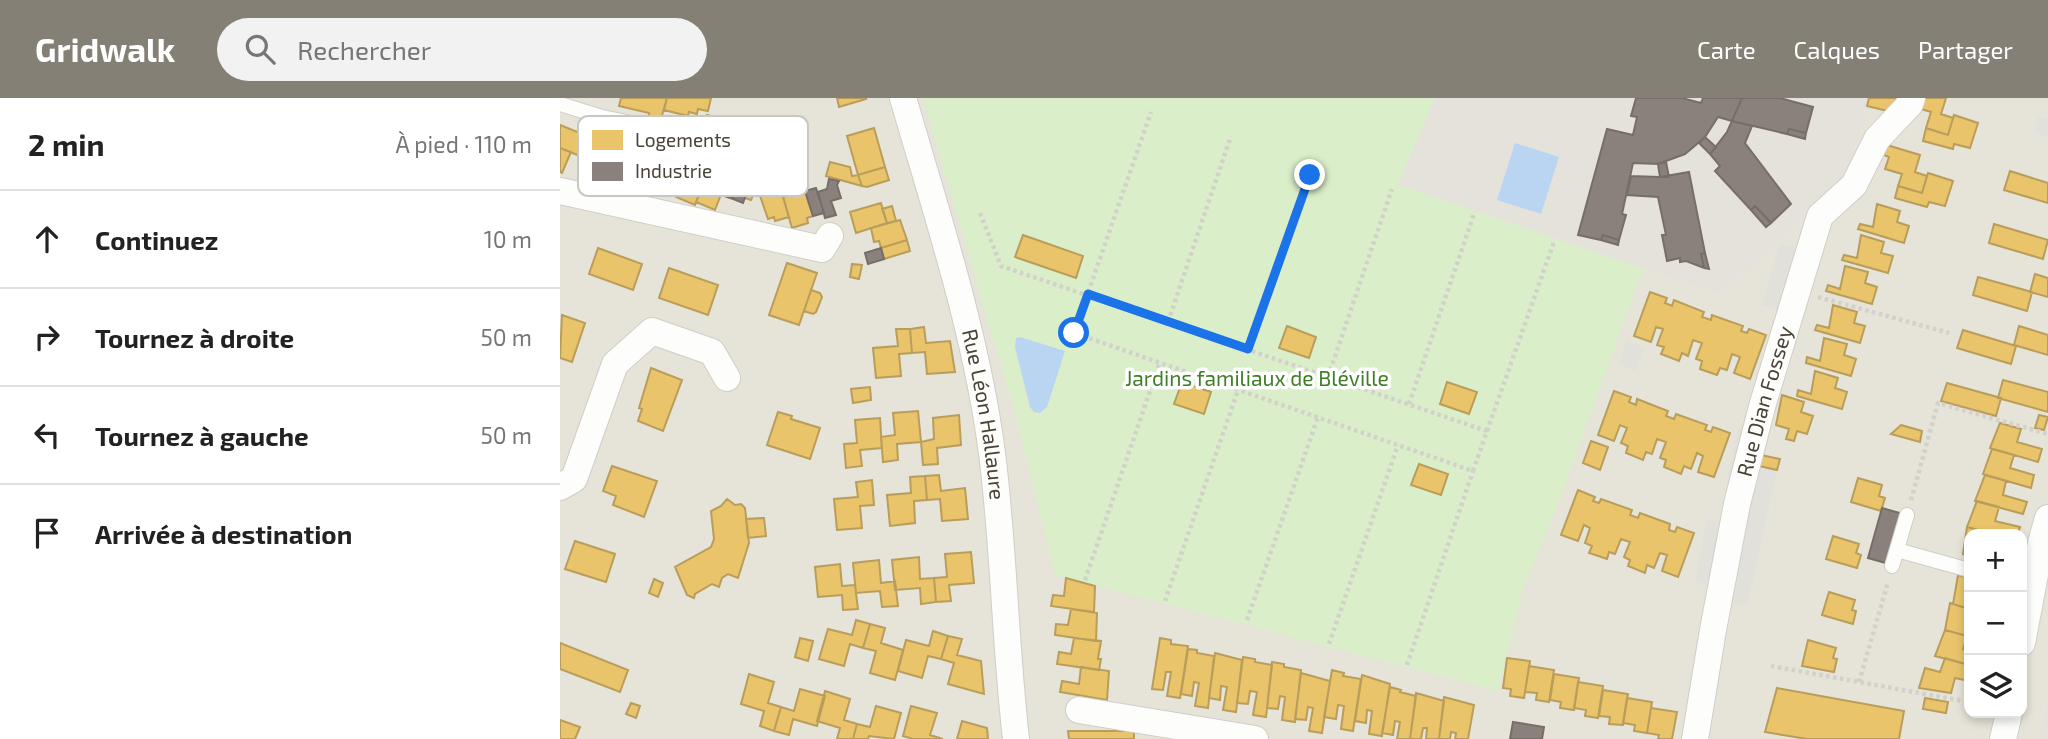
<!DOCTYPE html>
<html lang="fr">
<meta charset="utf-8">
<style>
:root{--surface:#fff;--page:#f2f2f2;--text:#222;--muted:#767676;--line:#e0e0e0;--accent:#848075}
body{margin:0;font-family:"Exo 2",sans-serif;background:var(--page);color:var(--text)}
.controls{position:absolute;right:21px;bottom:21px;display:grid;overflow:hidden;border-radius:14px;box-shadow:0 4px 10px #0003}
.controls button{width:63px;height:63px;display:grid;place-items:center;padding:0;border:0;border-bottom:2px solid var(--line);background:var(--surface);color:var(--text);font:35px sans-serif}
.stop{position:absolute;width:21px;height:21px;margin:-16px;border:5px solid #1a73e8;border-radius:50%;background:#fff}
.stop.end{background:#1a73e8;border-color:#fff;box-shadow:0 2px 7px #0008}
.list{margin:0;padding:0;list-style:none}
h2{display:flex;justify-content:space-between;align-items:center;height:91px;margin:0;padding:0 28px;font-size:30px}
h2 small{font-size:23px;font-weight:400;color:var(--muted)}
.list li{display:grid;grid-template-columns:46px 1fr auto;gap:21px;align-items:center;box-sizing:border-box;height:98px;padding:0 28px;border-top:2px solid var(--line)}
.list b{display:block;font-size:26px;white-space:nowrap}
.list em{font-size:23px;font-style:normal;color:var(--muted)}
.icon{flex:none;width:38px;height:38px;fill:none;stroke:currentColor;stroke-width:2;stroke-linecap:round;stroke-linejoin:round}
.map{position:relative;flex:none;width:1488px;height:641px;overflow:hidden}
header{display:flex;align-items:center;gap:42px;box-sizing:border-box;height:98px;padding:0 35px;background:var(--accent);color:#fff}
header strong{font-size:33px}
nav{display:flex;gap:38px;margin-inline-start:auto;font-size:24px}
.search{width:490px;height:63px;background:var(--page);display:flex;align-items:center;gap:18px;box-sizing:border-box;padding:0 24px;border-radius:38px;color:var(--muted);font-size:26px}
main{display:flex}
aside{flex:1;background:var(--surface)}
.map>svg:first-child{display:block}
</style>
<header>
<strong>Gridwalk</strong>
<div class="search"><svg class="icon" aria-label="search" viewBox="0 0 24 24"><circle cx="10" cy="10" r="6"/><path d="M15 15l6 6"/></svg>Rechercher</div>
<nav><a>Carte</a><a>Calques</a><a>Partager</a></nav>
</header>
<main>
<aside>
<h2>2 min<small>À pied · 110 m</small></h2>
<ul class="list">
<li><svg class="icon" aria-label="ahead" viewBox="0 0 24 24"><path d="M12 20V5M6 11l6-6 6 6"/></svg><div><b>Continuez</b></div><em>10 m</em></li>
<li><svg class="icon" aria-label="right" viewBox="0 0 24 24"><path d="M7 20v-9h11M14 6l5 5-5 5"/></svg><div><b>Tournez à droite</b></div><em>50 m</em></li>
<li><svg class="icon" aria-label="left" viewBox="0 0 24 24"><path d="M17 20v-9H6M10 6l-5 5 5 5"/></svg><div><b>Tournez à gauche</b></div><em>50 m</em></li>
<li><svg class="icon" aria-label="arrive" viewBox="0 0 24 24"><path d="M6 21V4h12l-3 4 3 4H6"/></svg><div><b>Arrivée à destination</b></div></li>
</ul>
</aside>
<div class="map">
<svg width="1488" height="641" viewBox="0 0 1488 641">
<rect width="100%" height="100%" fill="#f2f1eb"/>
<!-- residential -->
<path fill="#e6e3d8" fill-rule="evenodd" d="M 0,0 L 1488,0 L 1488,591 L 1479,641 L 0,641 ZM 1409,436 L 1462,436 L 1462,615 L 1409,615 Z"/>
<!-- industrial -->
<path fill="#e5e2dc" d="M 875,0 L 1309,0 L 1284,85 L 1159,196 L 838,87 Z
M 1488,591 L 1488,641 L 1479,641 Z"/>
<!-- green -->
<path fill="#dbeeca" d="M 363,0 L 875,0 L 838,87 L 1083,170 L 1001,398 L 962,494 L 938,593 L 495,477 L 454,312 Z"/>
<!-- parking -->
<path fill="#e1e0da" d="M 1479,18 L 1488,21 L 1488,39 L 1474,34 Z
M 1220,145 L 1238,151 L 1220,212 L 1202,207 Z
M 1067,243 L 1084,250 L 1076,273 L 1059,266 Z
M 1179,328 L 1188,330 L 1176,383 L 1167,381 Z
M 1199,368 L 1217,372 L 1187,508 L 1168,503 Z
M 1147,421 L 1165,424 L 1153,488 L 1135,484 Z"/>
<!-- water -->
<path fill="#bad5f1" d="M 955,45 L 999,59 L 981,116 L 937,102 Z
M 460,239 L 505,253 L 487,309 L 480,315 L 474,314 L 470,309 L 455,249 L 456,240 Z"/>
<!-- homes -->
<path fill="#e9c46a" stroke="#b99d5a" stroke-width="2" d="M 61,0 L 107,0 L 101,21 L 89,18 L 89,15 L 59,8 Z
M 107,0 L 151,0 L 148,13 L 138,11 L 137,16 L 129,14 L 128,18 L 104,12 Z
M 277,0 L 305,0 L 306,1 L 279,9 Z
M 1309,0 L 1336,0 L 1332,14 L 1307,8 Z
M 1361,0 L 1386,0 L 1381,16 L 1393,20 L 1388,37 L 1366,30 L 1371,14 L 1358,10 Z
M 147,17 L 180,26 L 171,56 L 148,49 L 150,37 L 142,35 Z
M 1394,17 L 1418,25 L 1410,50 L 1394,46 L 1393,51 L 1363,43 L 1366,30 L 1388,37 Z
M 0,27 L 25,37 L 17,57 L 0,50 Z
M 314,30 L 325,69 L 298,77 L 287,38 Z
M 1327,47 L 1360,57 L 1355,74 L 1367,78 L 1362,95 L 1338,88 L 1342,76 L 1325,71 L 1329,59 L 1324,57 Z
M 0,50 L 11,54 L 2,75 L 0,74 Z
M 270,64 L 290,69 L 292,78 L 298,77 L 302,88 L 266,78 Z
M 127,69 L 147,77 L 135,107 L 116,99 Z
M 325,69 L 329,82 L 307,89 L 302,88 L 298,77 Z
M 1450,73 L 1488,85 L 1488,105 L 1444,92 Z
M 148,74 L 167,81 L 155,112 L 136,104 Z
M 1368,75 L 1393,83 L 1385,108 L 1369,104 L 1367,109 L 1335,100 L 1338,88 L 1362,95 Z
M 220,88 L 229,119 L 215,123 L 214,119 L 208,121 L 199,95 Z
M 188,90 L 195,93 L 191,102 L 185,100 Z
M 245,93 L 253,118 L 247,120 L 248,125 L 232,130 L 223,99 Z
M 321,105 L 327,125 L 296,135 L 290,114 Z
M 1317,106 L 1340,113 L 1337,124 L 1349,128 L 1344,145 L 1298,131 L 1300,126 L 1313,129 Z
M 332,108 L 336,123 L 327,125 L 322,111 Z
M 340,122 L 347,142 L 321,150 L 319,143 L 314,144 L 311,130 Z
M 1434,126 L 1488,142 L 1483,161 L 1429,145 Z
M 463,137 L 523,158 L 516,180 L 455,159 Z
M 1301,137 L 1324,144 L 1321,155 L 1333,158 L 1328,175 L 1282,162 L 1284,157 L 1297,160 Z
M 347,142 L 350,153 L 324,161 L 321,150 Z
M 38,150 L 82,166 L 73,192 L 29,176 Z
M 227,165 L 257,175 L 239,227 L 209,217 Z
M 292,166 L 302,167 L 299,181 L 290,179 Z
M 1285,168 L 1308,174 L 1305,185 L 1317,189 L 1312,206 L 1266,193 L 1268,187 L 1280,191 Z
M 109,170 L 158,187 L 148,217 L 99,200 Z
M 1475,176 L 1488,180 L 1488,199 L 1470,194 Z
M 1418,179 L 1472,194 L 1467,213 L 1413,197 Z
M 251,192 L 260,195 L 262,199 L 256,214 L 253,216 L 244,213 Z
M 1090,194 L 1107,200 L 1105,205 L 1112,208 L 1114,202 L 1144,214 L 1142,219 L 1151,222 L 1152,217 L 1183,228 L 1181,233 L 1187,235 L 1189,231 L 1206,237 L 1190,281 L 1174,275 L 1180,259 L 1172,256 L 1167,272 L 1160,270 L 1157,277 L 1140,271 L 1142,263 L 1136,261 L 1142,245 L 1133,242 L 1128,258 L 1122,255 L 1119,263 L 1101,256 L 1104,249 L 1097,247 L 1103,231 L 1096,229 L 1091,244 L 1074,238 Z
M 1273,207 L 1297,214 L 1294,225 L 1305,228 L 1300,245 L 1255,232 L 1257,227 L 1269,230 Z
M 2,217 L 25,225 L 12,264 L 0,260 Z
M 727,228 L 756,239 L 749,260 L 719,250 Z
M 1459,228 L 1488,237 L 1488,257 L 1454,247 Z
M 364,229 L 366,245 L 390,243 L 395,274 L 367,276 L 365,254 L 352,255 L 350,231 Z
M 336,231 L 350,231 L 352,255 L 339,256 L 341,278 L 316,280 L 313,250 L 338,248 Z
M 1403,232 L 1456,248 L 1451,266 L 1397,250 Z
M 1264,240 L 1287,246 L 1284,257 L 1296,261 L 1291,278 L 1246,265 L 1247,259 L 1260,263 Z
M 91,270 L 122,282 L 103,333 L 78,323 L 82,311 L 79,310 Z
M 1255,273 L 1278,280 L 1275,290 L 1287,294 L 1282,311 L 1237,298 L 1238,292 L 1251,296 Z
M 1443,282 L 1488,294 L 1488,314 L 1438,300 Z
M 622,284 L 651,294 L 644,316 L 614,306 Z
M 887,284 L 917,294 L 909,316 L 880,306 Z
M 1387,285 L 1441,300 L 1436,318 L 1381,303 Z
M 310,289 L 311,302 L 293,305 L 291,291 Z
M 1054,293 L 1071,299 L 1069,304 L 1076,307 L 1077,301 L 1108,313 L 1106,318 L 1114,321 L 1116,316 L 1147,327 L 1145,332 L 1151,334 L 1153,329 L 1170,335 L 1154,379 L 1138,374 L 1143,358 L 1137,355 L 1131,371 L 1124,368 L 1121,376 L 1104,369 L 1106,362 L 1100,360 L 1106,344 L 1097,341 L 1092,356 L 1086,354 L 1083,362 L 1066,355 L 1068,348 L 1061,345 L 1067,330 L 1060,327 L 1054,343 L 1038,337 Z
M 1222,297 L 1244,304 L 1241,314 L 1253,318 L 1247,336 L 1237,333 L 1234,343 L 1226,341 L 1229,331 L 1216,327 Z
M 358,313 L 361,344 L 337,346 L 338,362 L 323,364 L 321,339 L 335,337 L 333,315 Z
M 218,314 L 232,318 L 231,321 L 260,330 L 250,361 L 207,347 Z
M 399,317 L 401,347 L 377,350 L 378,366 L 363,367 L 361,344 L 374,341 L 373,320 Z
M 1479,317 L 1488,319 L 1484,332 L 1475,330 Z
M 320,320 L 322,350 L 300,352 L 302,368 L 286,370 L 284,346 L 297,345 L 295,322 Z
M 1440,325 L 1461,331 L 1457,344 L 1482,351 L 1478,364 L 1430,350 Z
M 1341,327 L 1362,333 L 1360,344 L 1331,336 Z
M 1031,343 L 1048,349 L 1040,372 L 1023,365 Z
M 1432,351 L 1454,357 L 1450,370 L 1474,377 L 1471,390 L 1423,376 Z
M 1201,357 L 1220,361 L 1217,372 L 1199,368 Z
M 859,366 L 888,376 L 881,397 L 851,387 Z
M 52,368 L 97,383 L 84,419 L 53,407 L 56,398 L 43,393 Z
M 379,377 L 381,393 L 405,390 L 408,421 L 382,423 L 380,401 L 367,402 L 365,378 Z
M 1425,377 L 1446,383 L 1443,397 L 1467,404 L 1463,416 L 1415,403 Z
M 365,378 L 367,402 L 354,403 L 355,425 L 330,428 L 327,397 L 351,395 L 350,379 Z
M 1298,380 L 1322,387 L 1319,398 L 1325,400 L 1321,413 L 1291,404 Z
M 312,382 L 314,407 L 300,408 L 302,430 L 277,432 L 274,401 L 298,399 L 296,384 Z
M 1018,392 L 1035,399 L 1033,403 L 1039,405 L 1041,401 L 1072,412 L 1070,417 L 1078,420 L 1080,415 L 1110,426 L 1109,432 L 1115,434 L 1117,429 L 1134,435 L 1118,479 L 1102,473 L 1107,457 L 1100,455 L 1094,470 L 1087,467 L 1085,475 L 1068,468 L 1070,462 L 1064,459 L 1070,444 L 1061,441 L 1055,456 L 1049,454 L 1047,461 L 1029,455 L 1032,448 L 1025,445 L 1030,430 L 1024,427 L 1018,443 L 1001,437 Z
M 167,401 L 175,407 L 181,406 L 185,410 L 189,445 L 178,480 L 168,476 L 162,480 L 159,489 L 152,486 L 135,496 L 134,500 L 127,497 L 115,469 L 151,449 L 154,441 L 151,413 L 161,408 Z
M 1417,403 L 1439,409 L 1435,423 L 1460,429 L 1458,436 L 1434,436 L 1407,429 Z
M 204,420 L 206,438 L 188,440 L 186,421 Z
M 1407,429 L 1434,436 L 1409,436 L 1409,458 L 1403,456 Z
M 1273,438 L 1299,446 L 1296,455 L 1301,457 L 1297,470 L 1266,461 Z
M 15,443 L 55,456 L 46,484 L 5,471 Z
M 411,454 L 414,485 L 389,487 L 391,503 L 376,504 L 374,480 L 387,479 L 385,456 Z
M 359,459 L 360,481 L 374,480 L 376,504 L 361,506 L 360,490 L 335,492 L 332,462 Z
M 319,462 L 321,485 L 335,483 L 338,508 L 322,509 L 320,493 L 296,495 L 293,465 Z
M 280,466 L 282,488 L 295,487 L 298,511 L 283,512 L 282,497 L 258,499 L 255,469 Z
M 1398,477 L 1409,480 L 1409,511 L 1393,506 Z
M 506,480 L 535,488 L 534,514 L 491,508 L 493,497 L 504,498 Z
M 94,481 L 103,485 L 98,499 L 89,495 Z
M 1269,494 L 1295,502 L 1292,512 L 1296,513 L 1293,526 L 1262,517 Z
M 1390,505 L 1409,511 L 1407,538 L 1385,532 Z
M 511,511 L 537,515 L 536,543 L 495,537 L 496,526 L 508,527 Z
M 296,522 L 310,526 L 303,550 L 290,546 L 284,568 L 259,561 L 268,531 L 292,537 Z
M 310,526 L 325,530 L 321,545 L 343,552 L 335,582 L 310,575 L 316,553 L 303,550 Z
M 1385,532 L 1407,538 L 1403,551 L 1409,553 L 1409,567 L 1375,558 Z
M 373,533 L 388,538 L 381,561 L 368,558 L 362,580 L 338,573 L 346,542 L 369,548 Z
M 388,538 L 402,541 L 397,557 L 421,563 L 424,596 L 388,586 L 394,565 L 381,561 Z
M 240,540 L 253,543 L 248,563 L 235,559 Z
M 514,540 L 541,543 L 538,561 L 541,561 L 539,572 L 497,566 L 499,554 L 511,556 Z
M 600,540 L 611,542 L 611,546 L 628,548 L 620,600 L 607,598 L 611,574 L 606,574 L 603,592 L 592,591 Z
M 1248,542 L 1276,550 L 1273,560 L 1277,561 L 1274,574 L 1242,568 Z
M 0,545 L 68,572 L 60,594 L 0,571 Z
M 628,551 L 637,552 L 637,555 L 654,558 L 648,610 L 635,608 L 639,585 L 634,584 L 632,598 L 621,596 Z
M 655,555 L 682,562 L 676,614 L 663,612 L 667,589 L 661,588 L 660,602 L 649,600 Z
M 683,559 L 695,561 L 695,564 L 712,567 L 706,619 L 693,617 L 697,594 L 690,593 L 688,606 L 677,605 Z
M 947,560 L 970,563 L 964,600 L 950,598 L 951,591 L 943,590 Z
M 1385,560 L 1409,567 L 1409,583 L 1395,580 L 1391,595 L 1359,590 L 1365,570 L 1380,574 Z
M 712,564 L 724,566 L 724,569 L 741,572 L 735,624 L 722,622 L 725,599 L 720,598 L 718,611 L 707,610 Z
M 969,568 L 994,572 L 989,604 L 976,602 L 977,595 L 965,594 Z
M 521,569 L 549,573 L 547,602 L 500,594 L 502,583 L 519,586 Z
M 772,572 L 784,575 L 783,578 L 801,581 L 793,633 L 781,631 L 784,608 L 778,607 L 776,621 L 764,619 Z
M 741,575 L 770,583 L 762,635 L 749,633 L 753,610 L 748,609 L 746,622 L 735,621 Z
M 189,576 L 214,584 L 208,605 L 221,609 L 214,633 L 200,628 L 204,613 L 181,606 Z
M 994,576 L 1019,580 L 1014,612 L 1000,610 L 1001,604 L 990,602 Z
M 802,577 L 830,586 L 822,638 L 809,636 L 812,613 L 807,612 L 806,625 L 795,623 Z
M 1018,584 L 1043,588 L 1038,620 L 1025,618 L 1026,612 L 1014,610 Z
M 830,589 L 841,592 L 840,594 L 856,598 L 850,641 L 837,641 L 840,624 L 835,623 L 833,637 L 822,635 Z
M 1217,590 L 1344,613 L 1339,641 L 1247,641 L 1205,634 Z
M 240,591 L 265,598 L 257,628 L 233,621 L 229,637 L 214,633 L 221,609 L 234,613 Z
M 1043,592 L 1068,596 L 1063,627 L 1049,626 L 1050,619 L 1039,618 Z
M 265,593 L 290,601 L 284,622 L 297,626 L 293,641 L 277,641 L 280,630 L 257,623 Z
M 856,595 L 884,603 L 879,641 L 866,641 L 867,630 L 863,630 L 861,641 L 850,641 Z
M 884,599 L 914,607 L 908,641 L 895,641 L 896,635 L 891,634 L 890,641 L 879,641 Z
M 1067,600 L 1092,604 L 1087,635 L 1074,633 L 1075,627 L 1063,625 Z
M 1365,600 L 1388,604 L 1386,615 L 1363,611 Z
M 71,605 L 80,608 L 76,620 L 66,616 Z
M 316,608 L 341,615 L 334,641 L 309,638 L 308,641 L 293,641 L 297,626 L 310,629 Z
M 351,608 L 377,615 L 370,637 L 383,641 L 353,641 L 343,638 Z
M 1091,610 L 1117,614 L 1112,641 L 1098,641 L 1099,637 L 1087,635 Z
M 0,622 L 20,629 L 15,641 L 0,641 Z
M 402,623 L 427,630 L 428,641 L 397,641 Z
M 508,633 L 574,633 L 574,641 L 509,641 Z"/>
<!-- industry -->
<path fill="#8a817c" stroke="#766e67" stroke-width="2" d="M 1076,0 L 1122,0 L 1141,5 L 1143,0 L 1182,0 L 1172,23 L 1158,19 L 1145,39 L 1125,56 L 1098,66 L 1073,65 L 1062,116 L 1066,117 L 1059,142 L 1043,137 L 1041,142 L 1018,137 L 1047,31 L 1073,37 L 1077,19 L 1071,18 Z
M 1182,0 L 1220,0 L 1253,9 L 1246,35 L 1229,31 L 1227,36 L 1172,23 Z
M 1172,23 L 1192,28 L 1185,45 L 1231,106 L 1211,125 L 1195,108 L 1191,112 L 1155,73 L 1160,68 L 1150,56 L 1167,34 Z
M 1229,31 L 1246,35 L 1245,41 L 1227,36 Z
M 1145,39 L 1156,49 L 1150,56 L 1139,45 Z
M 1106,64 L 1109,79 L 1100,79 L 1098,66 Z
M 171,72 L 182,76 L 173,101 L 161,97 Z
M 1129,74 L 1145,155 L 1141,156 L 1144,170 L 1126,163 L 1120,164 L 1120,160 L 1107,163 L 1102,137 L 1106,137 L 1098,99 L 1067,97 L 1071,78 L 1100,79 Z
M 182,76 L 192,80 L 183,105 L 173,101 Z
M 269,81 L 279,83 L 277,87 L 281,100 L 271,103 L 276,117 L 265,120 L 258,94 L 267,91 Z
M 256,90 L 264,115 L 253,118 L 245,93 Z
M 1195,108 L 1211,125 L 1206,129 L 1191,112 Z
M 1043,137 L 1059,142 L 1058,147 L 1041,142 Z
M 321,150 L 324,161 L 308,166 L 305,155 Z
M 1145,155 L 1149,171 L 1144,170 L 1141,156 Z
M 1322,410 L 1343,416 L 1329,466 L 1308,460 Z
M 953,624 L 984,629 L 982,641 L 950,641 Z"/>
<g fill="none" stroke-linecap="round" stroke-linejoin="round">
<!-- service casing -->
<g stroke="#d0cec8" stroke-width="16">
<path id="service" d="M 0,6 L 42,19 L 136,38
M 1337,452 L 1409,472
M 1332,468 L 1347,417"/>
</g>
<!-- minor casing -->
<g stroke="#d0cec8" stroke-width="28">
<g id="minor">
<path id="s1" d="M 343,0 C 377,117 416,234 432,355 C 444,450 445,546 456,641"/>
<path d="M 0,93 L 262,151 L 270,138"/>
<path d="M 0,389 L 14,381 L 55,266 L 92,233 L 152,254 L 167,280"/>
<path d="M 1462,545 L 1481,445 L 1488,420"/>
<path d="M 519,612 L 695,641"/>
<path id="s2" d="M 1135,641 L 1153,532 L 1177,406 L 1203,305 L 1260,118 L 1294,87 L 1317,41 L 1350,6 L 1352,0"/>
<path d="M 1443,641 L 1449,615"/>
</g>
</g>
<!-- path -->
<path stroke="#d2d1ca" stroke-width="4.5" stroke-dasharray="3.5 3.5" stroke-linecap="butt" d="M 420,115 L 441,168 L 927,333 L 913,373 L 514,235 L 591,14
M 1258,199 L 1389,235
M 608,224 L 671,38
M 688,252 L 749,77
M 768,279 L 832,91
M 849,306 L 914,116
M 927,333 L 994,144
M 1351,402 L 1378,305 L 1488,336
M 525,482 L 600,264
M 605,503 L 678,292
M 687,522 L 758,319
M 769,546 L 838,347
M 847,567 L 913,373
M 1211,568 L 1409,604
M 1299,584 L 1328,484"/>
<!-- service -->
<use href="#service" stroke="#fdfdfc" stroke-width="14"/>
<!-- minor -->
<use href="#minor" stroke="#fdfdfc" stroke-width="26"/>
</g>
<g fill="none" stroke-linecap="round" stroke-linejoin="round">
<!-- route -->
<path stroke="#1a73e8" stroke-width="9" d="M 514,235 L 528,196 L 688,251 L 750,77"/>
</g>
<g text-anchor="middle" stroke-width="7" stroke-linejoin="round" paint-order="stroke">
<!-- park labels -->
<g font-size="21" fill="#3e7e26" stroke="#fff">
<text x="697" y="288">Jardins familiaux de Bléville</text>
</g>
<!-- street labels -->
<g font-size="21" fill="#484336" stroke="#fff">
<text dy="7" stroke="none"><textPath href="#s2" startOffset="345">Rue Dian Fossey</textPath></text>
<text dy="7" stroke="none"><textPath href="#s1" startOffset="327">Rue Léon Hallaure</textPath></text>
</g>
</g>
<!-- legend -->
<rect x="18" y="18" width="230" height="80" rx="10" fill="#fff" stroke="#c8c7c3" stroke-width="2"/>
<rect x="32" y="32" width="31" height="20" fill="#e9c46a"/>
<rect x="32" y="64" width="31" height="19" fill="#8a817c"/>
<g font-size="19" fill="#484336">
<text x="75" y="49">Logements</text>
<text x="75" y="80">Industrie</text>
</g>
</svg>
<div class="controls">
<button>+</button>
<button>−</button>
<button><svg class="icon" aria-label="layers" viewBox="0 0 24 24"><path d="M12 4l9 5-9 5-9-5zM3 14l9 5 9-5"/></svg></button>
</div>
<div class="stop" style="left:514px;top:235px"></div>
<div class="stop end" style="left:750px;top:77px"></div>
</div>
</main>
